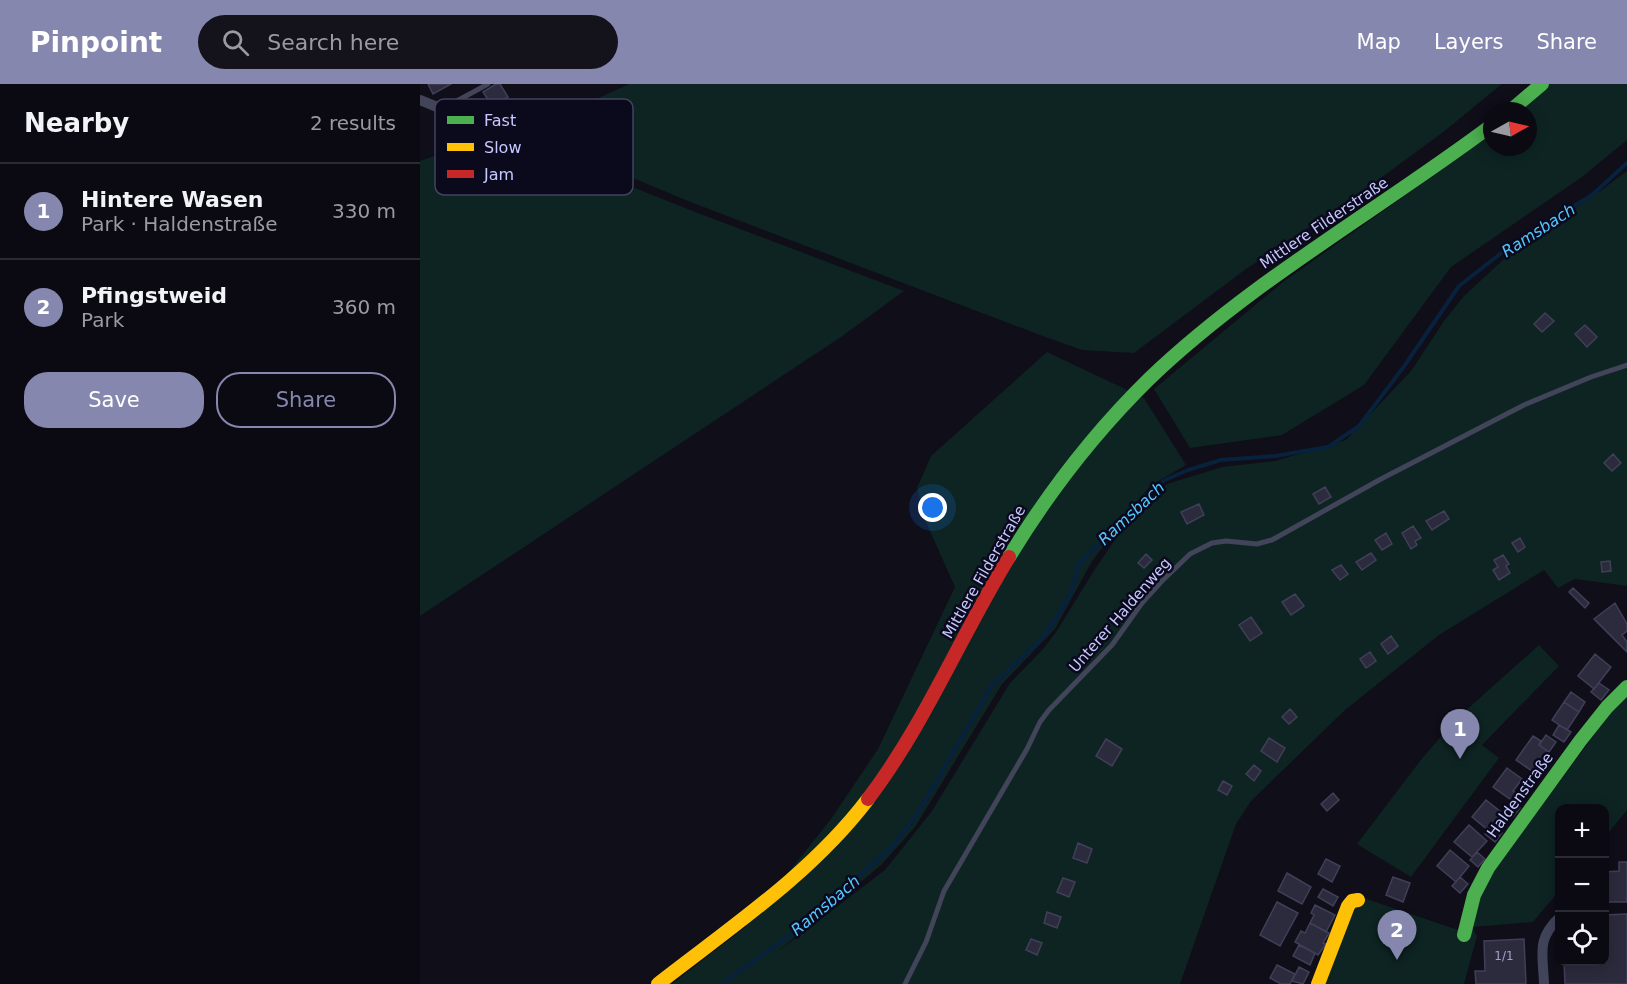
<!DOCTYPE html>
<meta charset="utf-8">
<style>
:root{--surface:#0b0a13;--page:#14131c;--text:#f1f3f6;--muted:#9a9aa0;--line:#2b2b33;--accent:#8687ae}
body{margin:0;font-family:"DejaVu Sans",sans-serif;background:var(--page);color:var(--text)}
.controls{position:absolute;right:18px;bottom:18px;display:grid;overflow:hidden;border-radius:12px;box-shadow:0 3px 15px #0003}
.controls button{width:54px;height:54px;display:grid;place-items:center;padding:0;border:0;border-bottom:2px solid var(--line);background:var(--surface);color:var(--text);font:30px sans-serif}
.compass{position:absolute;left:1063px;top:18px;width:54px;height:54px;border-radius:50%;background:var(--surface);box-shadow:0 3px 15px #0003;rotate:82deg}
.you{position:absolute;left:513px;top:424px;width:21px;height:21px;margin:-15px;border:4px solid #fff;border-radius:50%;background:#1a73e8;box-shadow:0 0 0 9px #1a73e833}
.badge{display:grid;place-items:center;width:39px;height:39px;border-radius:50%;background:var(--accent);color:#fff;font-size:20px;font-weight:700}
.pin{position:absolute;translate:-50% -50px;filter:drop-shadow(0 2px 3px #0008)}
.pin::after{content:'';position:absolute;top:32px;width:21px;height:18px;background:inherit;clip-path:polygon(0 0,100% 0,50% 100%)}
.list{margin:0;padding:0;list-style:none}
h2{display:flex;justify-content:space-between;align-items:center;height:78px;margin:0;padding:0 24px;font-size:26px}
h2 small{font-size:20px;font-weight:400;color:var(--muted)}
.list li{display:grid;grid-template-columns:39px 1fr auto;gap:18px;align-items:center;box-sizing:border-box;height:96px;padding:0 24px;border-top:2px solid var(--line)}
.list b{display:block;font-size:22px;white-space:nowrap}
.list p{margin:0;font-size:20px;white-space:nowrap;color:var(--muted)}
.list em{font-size:20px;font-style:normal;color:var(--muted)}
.actions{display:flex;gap:12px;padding:18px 24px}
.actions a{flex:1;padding:14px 0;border:2px solid var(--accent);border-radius:24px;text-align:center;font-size:21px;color:var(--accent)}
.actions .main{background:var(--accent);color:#fff}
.icon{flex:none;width:33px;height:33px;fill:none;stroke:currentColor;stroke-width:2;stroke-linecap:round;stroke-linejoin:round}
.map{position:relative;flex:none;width:1207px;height:900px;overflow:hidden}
header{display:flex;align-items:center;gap:36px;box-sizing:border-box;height:84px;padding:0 30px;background:var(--accent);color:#fff}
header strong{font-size:28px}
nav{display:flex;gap:33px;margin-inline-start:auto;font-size:21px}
.search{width:420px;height:54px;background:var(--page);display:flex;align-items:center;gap:15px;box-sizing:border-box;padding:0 21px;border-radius:33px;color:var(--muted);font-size:22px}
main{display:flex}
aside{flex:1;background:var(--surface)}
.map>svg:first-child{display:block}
</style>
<header>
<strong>Pinpoint</strong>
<div class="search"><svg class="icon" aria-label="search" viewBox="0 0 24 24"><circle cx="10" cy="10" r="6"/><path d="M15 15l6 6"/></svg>Search here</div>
<nav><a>Map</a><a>Layers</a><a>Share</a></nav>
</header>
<main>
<aside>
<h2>Nearby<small>2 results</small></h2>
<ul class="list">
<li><span class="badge">1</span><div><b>Hintere Wasen</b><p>Park · Haldenstraße</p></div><em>330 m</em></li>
<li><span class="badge">2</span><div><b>Pfingstweid</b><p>Park</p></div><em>360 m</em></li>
</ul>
<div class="actions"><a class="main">Save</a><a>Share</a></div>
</aside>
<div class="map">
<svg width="1207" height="900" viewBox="0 0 1207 900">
<rect width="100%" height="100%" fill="#0f0e19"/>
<!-- green -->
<path fill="#0d2422" d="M 209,0 L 1082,0 L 1022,49 L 943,107 L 826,185 L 714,269 L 662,266 L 620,251 L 273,119 L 121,56 L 130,36 Z
M 1129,0 L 1207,0 L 1207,56 L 1162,93 L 1031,183 L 944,301 L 862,351 L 770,364 L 734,305 L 863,198 L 1072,50 L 1072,63 L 1108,63 L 1108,27 L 1099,27 Z
M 79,50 L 270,126 L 484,207 L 421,253 L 0,532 L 0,77 Z
M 1207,87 L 1207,502 L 1155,495 L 1138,504 L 1124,486 L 1019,551 L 925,626 L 831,717 L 816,740 L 760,900 L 252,900 L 325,843 L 411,735 L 458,665 L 535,503 L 505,436 L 497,404 L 511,372 L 627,268 L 724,314 L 766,381 L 730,402 L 672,477 L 635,545 L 582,600 L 495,743 L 461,781 L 356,869 L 465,786 L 512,727 L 590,599 L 624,564 L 636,548 L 675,485 L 701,447 L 747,400 L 802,383 L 855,377 L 926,356 L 991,287 L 1024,237 L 1044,212 L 1099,161 L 1180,107 Z
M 1119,561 L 1139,582 L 1062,661 L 1079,674 L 991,793 L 937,760 L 1000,677 L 1034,637 Z
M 1207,613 L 1207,726 L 1185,753 L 1184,724 L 1140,724 L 1139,807 L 1113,838 L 1052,843 L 1057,852 L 1044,900 L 893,900 L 926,816 L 932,810 L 1041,847 L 1076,783 L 1196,622 Z"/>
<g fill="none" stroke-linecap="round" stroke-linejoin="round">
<!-- stream -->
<path stroke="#08213c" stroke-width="4" d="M 302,900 L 380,844 L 473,762 L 498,729 L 572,601 L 619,558 L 631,542 L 651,509 L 659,480 L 722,415 L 745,396 L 768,386 L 801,376 L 855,372 L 908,363 L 939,342 L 985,281 L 1039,202 L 1098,156 L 1172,111 L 1207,79"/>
</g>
<!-- building -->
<path fill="#2c2b3d" stroke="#413f58" stroke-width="1.5" d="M 8,0 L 31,0 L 13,10 Z
M 76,0 L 80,0 L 88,13 L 72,22 L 63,8 Z
M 1125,229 L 1134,237 L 1122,248 L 1114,240 Z
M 1165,241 L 1177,253 L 1167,263 L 1155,250 Z
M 1193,370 L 1201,379 L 1192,387 L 1184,379 Z
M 905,403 L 911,413 L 899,420 L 893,410 Z
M 779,420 L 784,431 L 767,440 L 761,428 Z
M 1024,427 L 1029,435 L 1012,446 L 1006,437 Z
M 993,442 L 1001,454 L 995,457 L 997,461 L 991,465 L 982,449 Z
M 966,449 L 972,460 L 962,466 L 955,456 Z
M 1100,454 L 1105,463 L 1098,468 L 1092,459 Z
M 951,469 L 956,476 L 942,486 L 936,478 Z
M 726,470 L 732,476 L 724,484 L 718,479 Z
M 1083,471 L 1089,480 L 1086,482 L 1090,489 L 1079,496 L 1073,486 L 1078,483 L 1074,476 Z
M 1190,477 L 1191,487 L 1182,488 L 1181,478 Z
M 921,481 L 928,490 L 920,496 L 912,486 Z
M 1153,504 L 1169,519 L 1165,524 L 1149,508 Z
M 875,510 L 884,522 L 871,531 L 862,518 Z
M 1195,519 L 1207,540 L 1207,547 L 1202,551 L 1207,558 L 1207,568 L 1174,535 Z
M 831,533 L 842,549 L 830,557 L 819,541 Z
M 971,552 L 978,562 L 968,570 L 961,560 Z
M 950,568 L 956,577 L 946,584 L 940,575 Z
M 1175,570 L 1191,583 L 1174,605 L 1158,592 Z
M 1179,599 L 1189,606 L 1181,616 L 1171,608 Z
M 1151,608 L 1165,618 L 1159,628 L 1144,618 Z
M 1144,618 L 1159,628 L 1147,646 L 1132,636 Z
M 870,625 L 877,633 L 869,640 L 862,633 Z
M 1139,641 L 1151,648 L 1144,658 L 1133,651 Z
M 1126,651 L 1136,658 L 1129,668 L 1119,661 Z
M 1113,652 L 1121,657 L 1119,661 L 1129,668 L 1115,689 L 1096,676 Z
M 849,654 L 865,664 L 857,678 L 841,667 Z
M 686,655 L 702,665 L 692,682 L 676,672 Z
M 834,681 L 841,687 L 834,697 L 826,690 Z
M 1087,684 L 1102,695 L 1093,707 L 1099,711 L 1094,718 L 1073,703 Z
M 803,697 L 812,702 L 807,711 L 798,706 Z
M 913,709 L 919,716 L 907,727 L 901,720 Z
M 1066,716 L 1086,732 L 1076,745 L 1073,742 L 1068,746 L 1052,733 Z
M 1092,719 L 1100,724 L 1093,733 L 1085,728 Z
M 1049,741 L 1067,757 L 1052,773 L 1034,758 Z
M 1073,742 L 1082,749 L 1075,758 L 1065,750 Z
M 658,759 L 672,765 L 667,779 L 653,774 Z
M 1030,766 L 1049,782 L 1036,798 L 1017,782 Z
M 1057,768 L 1065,775 L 1058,783 L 1050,776 Z
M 906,775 L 920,782 L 912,798 L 898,790 Z
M 1199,778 L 1207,778 L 1207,818 L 1184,818 L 1184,788 L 1199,787 Z
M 867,789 L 891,803 L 882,820 L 858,807 Z
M 973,793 L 990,799 L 983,818 L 966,811 Z
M 1040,793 L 1048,800 L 1040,809 L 1032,802 Z
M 643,794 L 655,798 L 649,813 L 637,808 Z
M 903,805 L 918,813 L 913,822 L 898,813 Z
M 857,818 L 878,829 L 860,862 L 840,851 Z
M 895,821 L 915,831 L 906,848 L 890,839 L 894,831 L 891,829 Z
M 627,828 L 641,833 L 637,844 L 624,839 Z
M 1207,830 L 1207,900 L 1145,900 L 1144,878 L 1184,878 L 1184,831 Z
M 890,839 L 909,849 L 903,859 L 906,860 L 898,871 L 875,858 L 881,847 L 885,849 Z
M 611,855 L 622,859 L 617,871 L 606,866 Z
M 1104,855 L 1106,900 L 1056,900 L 1055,887 L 1065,887 L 1064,857 Z
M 879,861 L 895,869 L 890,881 L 873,872 Z
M 857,881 L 875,890 L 870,900 L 861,900 L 850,894 Z
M 879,883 L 889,888 L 883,900 L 872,897 Z"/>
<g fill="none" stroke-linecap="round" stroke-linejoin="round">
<!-- lane -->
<path stroke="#42445a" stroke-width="5" d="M 22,25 L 68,0
M 485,900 L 506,858 L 524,807 L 607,665 L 620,638 L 629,626 L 692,561 L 722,519 L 741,498 L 770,470 L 792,459 L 806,457 L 837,460 L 852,456 L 961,395 L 1104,321 L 1171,293 L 1207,281"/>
<!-- street -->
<path stroke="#42445a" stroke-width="10" d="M 0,16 L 22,25
M 1124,900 C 1123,870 1116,855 1140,833"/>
<!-- fast -->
<path stroke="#4caf50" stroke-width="14" d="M 1090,27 L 1122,0
M 589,473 C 628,409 675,348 729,295 C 830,198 960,125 1072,41
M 1044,851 L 1054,811 L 1068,784 L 1160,657 L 1187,623 L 1207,603"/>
<!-- slow -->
<path stroke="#ffc107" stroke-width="14" d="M 238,900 C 311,843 392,789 448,715
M 898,900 L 928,822 L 932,817 L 938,816"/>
<!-- jam -->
<path stroke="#c62828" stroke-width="14" d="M 448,715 C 505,640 540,553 589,473"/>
</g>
<g text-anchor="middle" stroke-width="5" stroke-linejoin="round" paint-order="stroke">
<!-- number labels -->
<g font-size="12" fill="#a0a1ce">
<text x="1084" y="876">1/1</text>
</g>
<!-- street labels -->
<g font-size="15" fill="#c6c8ff" stroke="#0b0a1d">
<text transform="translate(904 139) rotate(-34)" y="5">Mittlere Filderstraße</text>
<text transform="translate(564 488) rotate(-60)" y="5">Mittlere Filderstraße</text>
<text transform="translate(700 531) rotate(-49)" y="5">Unterer Haldenweg</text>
<text transform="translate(1100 711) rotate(-54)" y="5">Haldenstraße</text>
</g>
<!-- water labels -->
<g font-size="16" font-style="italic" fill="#54c7ff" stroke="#0b0a1d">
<text transform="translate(1118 146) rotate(-33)" y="6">Ramsbach</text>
<text transform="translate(711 429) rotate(-43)" y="6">Ramsbach</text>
<text transform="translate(405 821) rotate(-40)" y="6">Ramsbach</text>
</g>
</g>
<!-- legend -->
<rect x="15" y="15" width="198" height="96" rx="9" fill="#0b0a1d" stroke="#434361" stroke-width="1.5"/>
<rect x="27" y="32" width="27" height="8" fill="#4caf50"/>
<rect x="27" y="59" width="27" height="8" fill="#ffc107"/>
<rect x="27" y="86" width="27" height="8" fill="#c62828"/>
<g font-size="16" fill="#c6c8ff">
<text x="64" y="42">Fast</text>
<text x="64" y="69">Slow</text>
<text x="64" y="96">Jam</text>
</g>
</svg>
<div class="controls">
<button>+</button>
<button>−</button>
<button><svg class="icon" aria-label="locate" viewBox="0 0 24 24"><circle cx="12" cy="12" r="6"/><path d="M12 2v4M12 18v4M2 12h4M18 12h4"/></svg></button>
</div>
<svg class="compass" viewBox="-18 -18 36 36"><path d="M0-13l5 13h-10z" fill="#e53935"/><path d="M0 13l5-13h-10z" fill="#9a9aa0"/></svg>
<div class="you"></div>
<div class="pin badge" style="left:1040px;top:675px">1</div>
<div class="pin badge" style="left:977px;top:876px">2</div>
</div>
</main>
